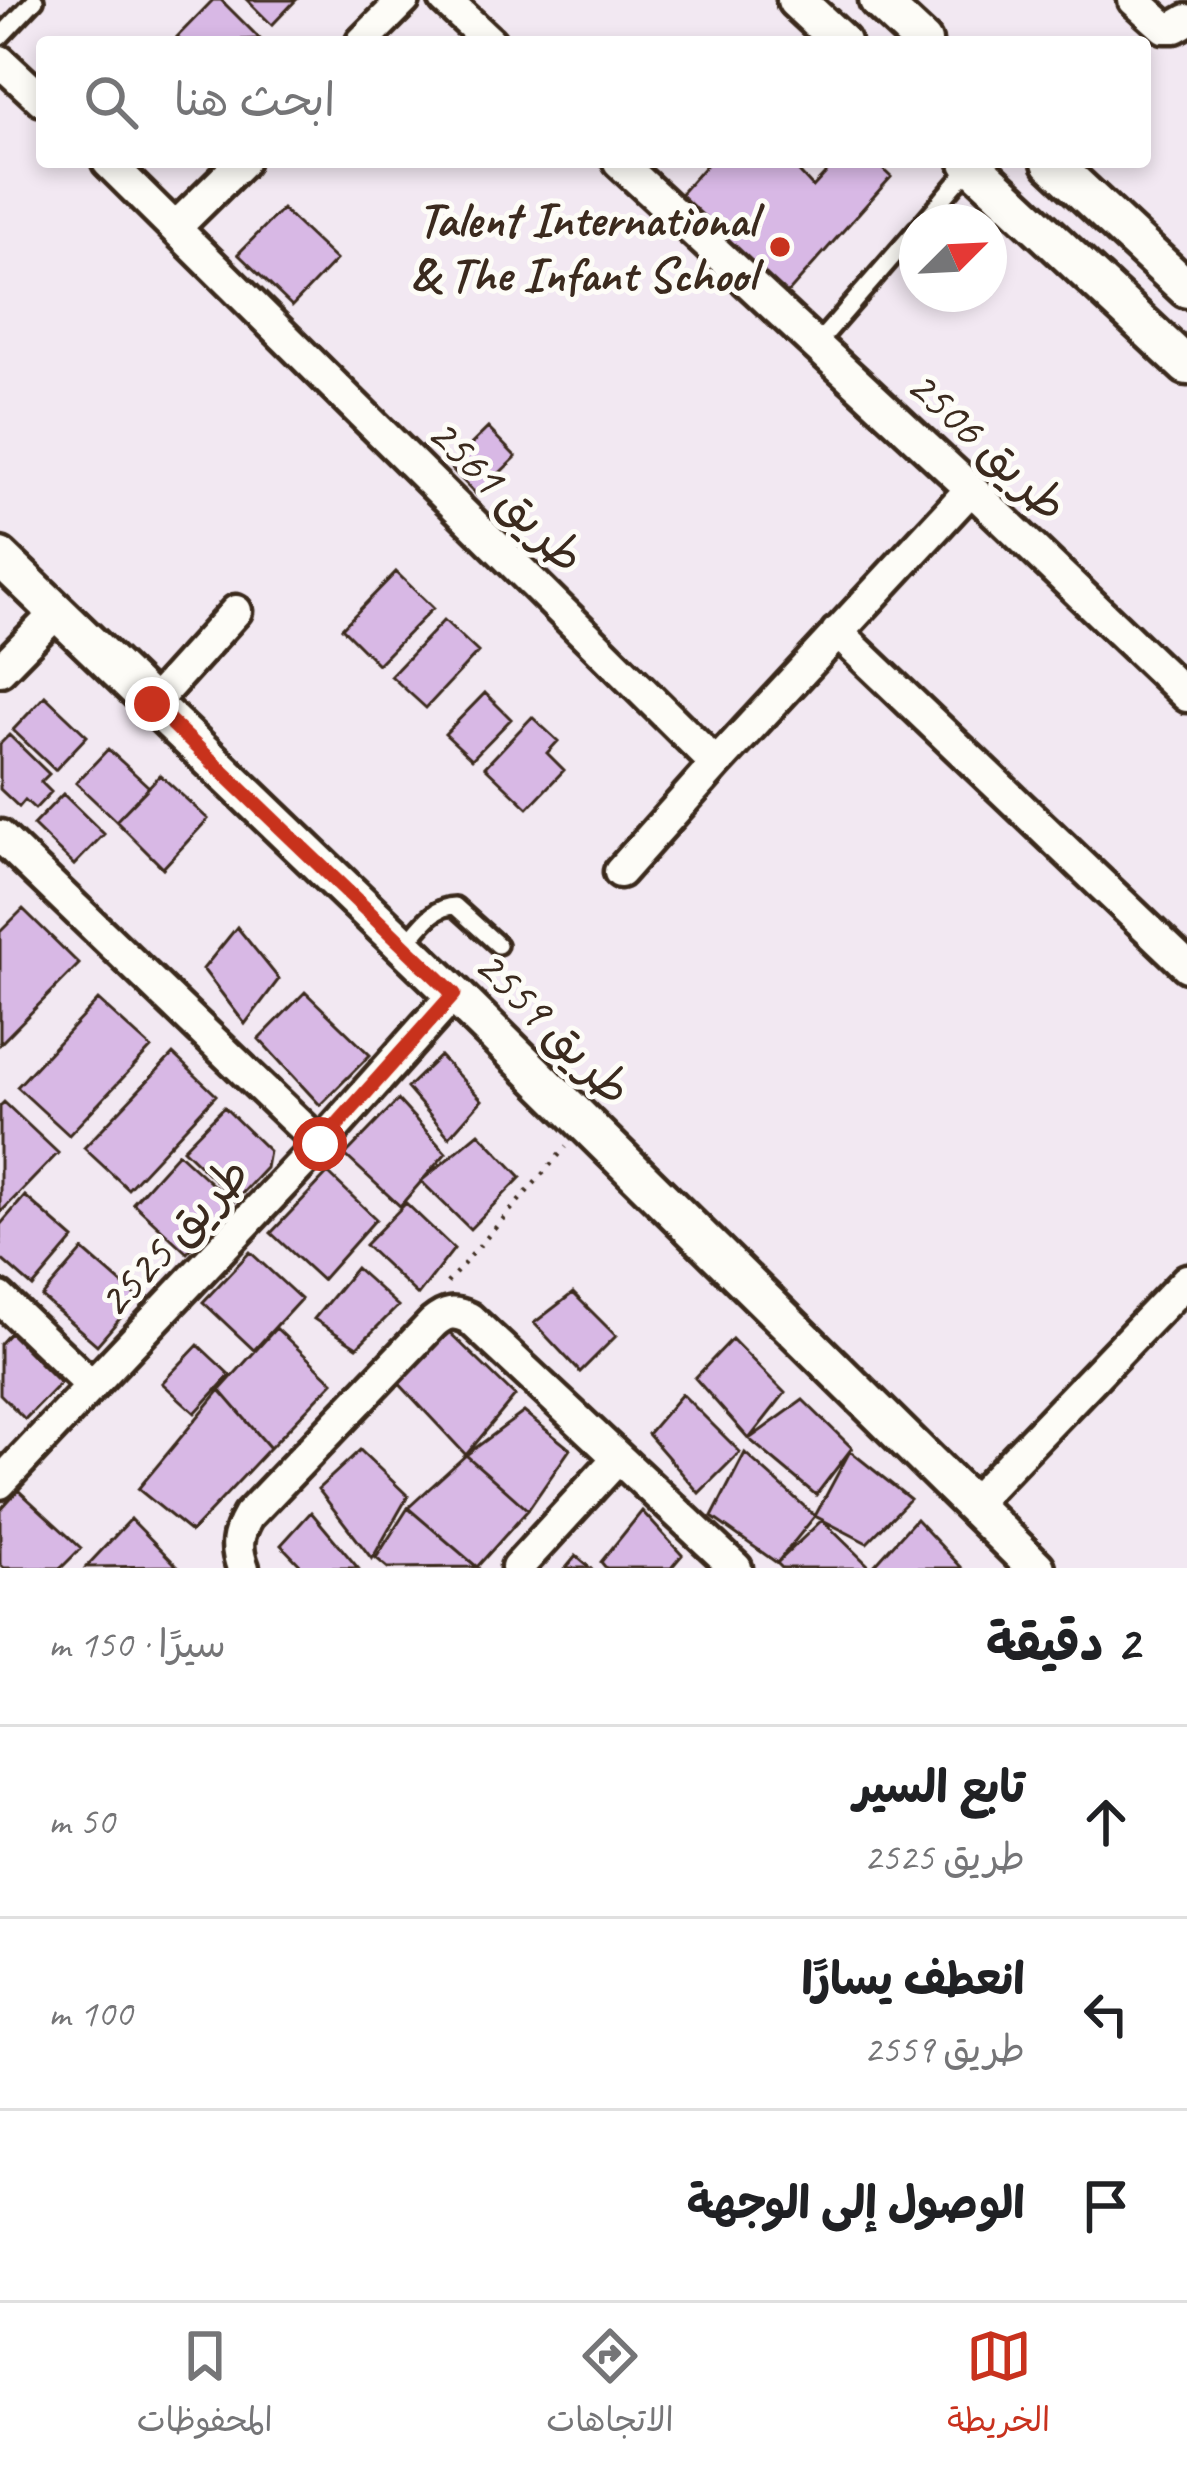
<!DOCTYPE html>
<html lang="ar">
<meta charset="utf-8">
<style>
:root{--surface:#fff;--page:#f2f2f2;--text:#202124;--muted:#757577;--line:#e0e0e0;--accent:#c8321e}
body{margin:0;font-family:Caveat,"Playpen Sans Arabic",sans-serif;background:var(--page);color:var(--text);direction:rtl}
.compass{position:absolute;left:899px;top:204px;width:108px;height:108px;border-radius:50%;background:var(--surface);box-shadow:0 6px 18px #0003;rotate:66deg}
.stop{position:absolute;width:36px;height:36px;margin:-27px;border:9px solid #c8321e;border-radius:50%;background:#fff}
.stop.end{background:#c8321e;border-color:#fff;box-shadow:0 3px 12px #0008}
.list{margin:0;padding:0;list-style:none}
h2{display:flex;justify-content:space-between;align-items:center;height:156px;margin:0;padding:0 48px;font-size:51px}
h2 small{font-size:39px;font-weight:400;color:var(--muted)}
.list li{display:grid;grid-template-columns:78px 1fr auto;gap:36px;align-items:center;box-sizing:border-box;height:192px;padding:0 48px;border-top:3px solid var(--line)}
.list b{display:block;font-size:45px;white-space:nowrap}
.list p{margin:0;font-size:39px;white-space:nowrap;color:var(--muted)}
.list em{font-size:39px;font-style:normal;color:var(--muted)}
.icon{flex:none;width:66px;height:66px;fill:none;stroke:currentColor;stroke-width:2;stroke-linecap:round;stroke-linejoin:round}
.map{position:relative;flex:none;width:1187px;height:1568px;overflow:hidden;direction:ltr}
.search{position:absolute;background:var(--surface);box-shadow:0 6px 18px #0003;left:36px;right:36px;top:36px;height:132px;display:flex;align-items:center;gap:30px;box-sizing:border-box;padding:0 42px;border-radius:12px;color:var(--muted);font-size:45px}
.sheet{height:732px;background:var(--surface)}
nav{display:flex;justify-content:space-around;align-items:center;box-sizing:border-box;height:168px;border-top:3px solid var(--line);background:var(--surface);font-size:33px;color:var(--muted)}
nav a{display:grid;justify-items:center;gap:6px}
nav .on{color:var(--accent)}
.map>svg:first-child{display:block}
</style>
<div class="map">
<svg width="1187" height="1568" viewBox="0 0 1187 1568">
<rect width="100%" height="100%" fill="#f2e8f2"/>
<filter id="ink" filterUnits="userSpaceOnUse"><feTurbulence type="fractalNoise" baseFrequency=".00833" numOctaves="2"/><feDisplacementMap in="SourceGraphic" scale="24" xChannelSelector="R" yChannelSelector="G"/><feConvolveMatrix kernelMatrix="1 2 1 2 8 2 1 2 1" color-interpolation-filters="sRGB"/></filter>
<g filter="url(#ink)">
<!-- building -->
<path fill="#d8b8e5" stroke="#3b2a1e" stroke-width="3" d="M 213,0 L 221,0 L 260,39 L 182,42 L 177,37 Z
M 247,0 L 296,0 L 272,25 Z
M 709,162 L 790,162 L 813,187 L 836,162 L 875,162 L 891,177 L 786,295 L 677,198 Z
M 282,209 L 336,260 L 292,306 L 238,254 Z
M 488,428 L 516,457 L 477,495 L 449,466 Z
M 396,572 L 433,608 L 378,664 L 342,628 Z
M 444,620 L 478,652 L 426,708 L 391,676 Z
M 485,693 L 511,719 L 472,759 L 445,734 Z
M 45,696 L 87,736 L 55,770 L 13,730 Z
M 532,717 L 558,741 L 547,753 L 564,770 L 528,808 L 485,767 Z
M 9,735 L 49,774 L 41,782 L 51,792 L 35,809 L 25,800 L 19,807 L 0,789 L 0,744 Z
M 108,749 L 149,787 L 116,821 L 76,783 Z
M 160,775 L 208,819 L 163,868 L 116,821 Z
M 63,794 L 104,834 L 74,865 L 33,825 Z
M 23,909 L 79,964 L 0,1044 L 0,932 Z
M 237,927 L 279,979 L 245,1024 L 203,969 Z
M 305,992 L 370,1055 L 320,1105 L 259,1039 Z
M 98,1000 L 151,1048 L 69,1135 L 17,1087 Z
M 173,1054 L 216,1095 L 128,1189 L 84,1148 Z
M 440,1056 L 482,1100 L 449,1137 L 407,1088 Z
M 398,1100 L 446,1153 L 400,1206 L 345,1155 Z
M 4,1102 L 58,1153 L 0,1213 L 0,1106 Z
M 224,1107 L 269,1151 L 266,1168 L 236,1200 L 183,1149 Z
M 479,1133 L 521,1177 L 470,1229 L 421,1181 Z
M 178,1153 L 233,1203 L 187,1253 L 133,1203 Z
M 328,1173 L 376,1219 L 322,1280 L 271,1233 Z
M 25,1196 L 74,1239 L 33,1287 L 0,1258 L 0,1225 Z
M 406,1203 L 454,1249 L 418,1295 L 365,1245 Z
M 83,1250 L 138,1298 L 97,1345 L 42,1297 Z
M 250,1252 L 301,1299 L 254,1350 L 203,1302 Z
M 356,1268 L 398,1306 L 357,1347 L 314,1319 Z
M 573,1293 L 616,1336 L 580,1372 L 534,1323 Z
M 444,1327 L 515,1396 L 466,1455 L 393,1377 Z
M 276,1328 L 333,1382 L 270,1448 L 220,1390 Z
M 10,1333 L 60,1383 L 25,1419 L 0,1394 L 0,1344 Z
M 732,1339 L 785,1393 L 749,1439 L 695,1378 Z
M 198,1345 L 230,1375 L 195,1413 L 162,1383 Z
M 220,1390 L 270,1448 L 191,1532 L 138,1489 Z
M 682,1394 L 740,1452 L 699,1493 L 648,1434 Z
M 803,1400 L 852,1448 L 816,1495 L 749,1439 Z
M 524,1412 L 570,1449 L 528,1510 L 466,1455 Z
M 360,1450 L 408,1496 L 372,1559 L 318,1489 Z
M 850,1451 L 910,1499 L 867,1543 L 815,1516 Z
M 745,1453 L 815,1516 L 777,1563 L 712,1517 Z
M 466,1455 L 528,1510 L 477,1567 L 408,1508 Z
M 18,1490 L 81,1548 L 61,1568 L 4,1568 L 0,1564 L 0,1510 Z
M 408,1508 L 477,1567 L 388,1568 L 376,1558 Z
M 642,1511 L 682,1555 L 671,1568 L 606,1568 L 601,1562 Z
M 311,1512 L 358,1568 L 303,1568 L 281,1545 Z
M 131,1519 L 177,1566 L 86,1567 Z
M 916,1519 L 962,1568 L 872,1568 Z
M 822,1520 L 871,1568 L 782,1568 L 777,1563 Z
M 576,1556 L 590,1568 L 566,1568 Z"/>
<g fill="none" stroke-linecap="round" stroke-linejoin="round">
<!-- service casing -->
<g stroke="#3b2a1e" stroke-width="24">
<path id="service" d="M 0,37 L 35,0
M 923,222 L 972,165
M 816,345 L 917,229
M 406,944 C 420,928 433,906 455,906 L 498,945"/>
</g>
<!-- minor casing -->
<g stroke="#3b2a1e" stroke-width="39">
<path id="minor" d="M 445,0 L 490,42
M 1134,0 L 1164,27 L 1175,27 L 1187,20
M 362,42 L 404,0
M 0,61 L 42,100
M 108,162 L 716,764 L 971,489
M 619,162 L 971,489 L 1187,696
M 177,226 L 242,162
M 837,632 L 1187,966
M 0,670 L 57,612
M 152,704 L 236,611
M 0,836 L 320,1144
M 620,872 L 716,764
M 0,1298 L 92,1386
M 0,1483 L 320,1144 L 454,994
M 970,1506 L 1187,1280
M 243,1568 C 235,1547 237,1535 248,1516 L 433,1323 C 446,1312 454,1311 469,1318 L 736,1568
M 517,1568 L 618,1458"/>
</g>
<!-- tertiary casing -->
<g stroke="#3b2a1e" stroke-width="45">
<path id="tertiary" d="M 796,0 L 841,42
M 878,0 L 923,42
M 969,162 L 1187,366
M 1051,162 L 1187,289
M 0,557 L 454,994 L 1036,1568"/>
</g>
<!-- path -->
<path stroke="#3b2a1e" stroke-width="4.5" stroke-dasharray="3 9" stroke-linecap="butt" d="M 447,1283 L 566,1147"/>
<!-- service -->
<use href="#service" stroke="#fdfcf7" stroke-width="15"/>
<!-- minor -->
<use href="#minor" stroke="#fdfcf7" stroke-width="30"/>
<!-- tertiary -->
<use href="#tertiary" stroke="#fdfcf7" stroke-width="36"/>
</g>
</g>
<g fill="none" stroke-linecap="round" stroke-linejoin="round" filter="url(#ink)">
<!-- route -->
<path stroke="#c8321e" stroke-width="15" d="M 152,704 L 454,994 L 320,1144"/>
</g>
<!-- markers -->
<circle fill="#c8321e" stroke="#fdfcf7" stroke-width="4.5" cx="780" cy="247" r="12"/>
<g text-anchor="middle" stroke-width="10" stroke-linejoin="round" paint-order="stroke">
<!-- poi labels -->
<g font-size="48" font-weight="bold" fill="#3b2a1e" stroke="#fdfcf7" text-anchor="end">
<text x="756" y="236">Talent International<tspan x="756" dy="55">&amp; The Infant School</tspan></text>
</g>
<!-- street labels -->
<g font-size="48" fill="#3b2a1e" stroke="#fdfcf7">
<text transform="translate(988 444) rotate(43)" y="17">طريق 2506</text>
<text transform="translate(507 494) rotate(45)" y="17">طريق 2561</text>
<text transform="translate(554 1026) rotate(45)" y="17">طريق 2559</text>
<text transform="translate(172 1236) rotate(-47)" y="17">طريق 2525</text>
</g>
</g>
</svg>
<svg class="compass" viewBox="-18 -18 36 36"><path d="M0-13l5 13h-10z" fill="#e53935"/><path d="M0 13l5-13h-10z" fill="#757577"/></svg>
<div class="stop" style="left:320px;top:1144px"></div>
<div class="stop end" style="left:152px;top:704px"></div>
<div class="search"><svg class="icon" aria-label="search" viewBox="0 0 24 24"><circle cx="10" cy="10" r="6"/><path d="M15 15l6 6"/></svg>ابحث هنا</div>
</div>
<section class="sheet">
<h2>2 دقيقة<small>سيرًا · 150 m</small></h2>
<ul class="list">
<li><svg class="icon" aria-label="ahead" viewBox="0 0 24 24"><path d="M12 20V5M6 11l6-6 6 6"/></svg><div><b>تابع السير</b><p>طريق 2525</p></div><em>50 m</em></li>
<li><svg class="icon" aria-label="left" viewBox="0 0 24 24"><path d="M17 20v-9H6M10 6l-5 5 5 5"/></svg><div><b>انعطف يسارًا</b><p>طريق 2559</p></div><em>100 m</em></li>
<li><svg class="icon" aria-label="arrive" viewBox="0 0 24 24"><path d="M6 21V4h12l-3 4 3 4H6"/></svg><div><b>الوصول إلى الوجهة</b></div></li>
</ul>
</section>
<nav>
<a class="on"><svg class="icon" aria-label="map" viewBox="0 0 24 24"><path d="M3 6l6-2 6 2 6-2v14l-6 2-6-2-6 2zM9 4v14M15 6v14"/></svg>الخريطة</a>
<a><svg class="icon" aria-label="directions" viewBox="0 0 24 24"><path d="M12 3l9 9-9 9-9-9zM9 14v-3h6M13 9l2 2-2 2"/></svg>الاتجاهات</a>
<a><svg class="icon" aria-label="saved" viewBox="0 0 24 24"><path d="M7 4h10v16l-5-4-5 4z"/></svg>المحفوظات</a>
</nav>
